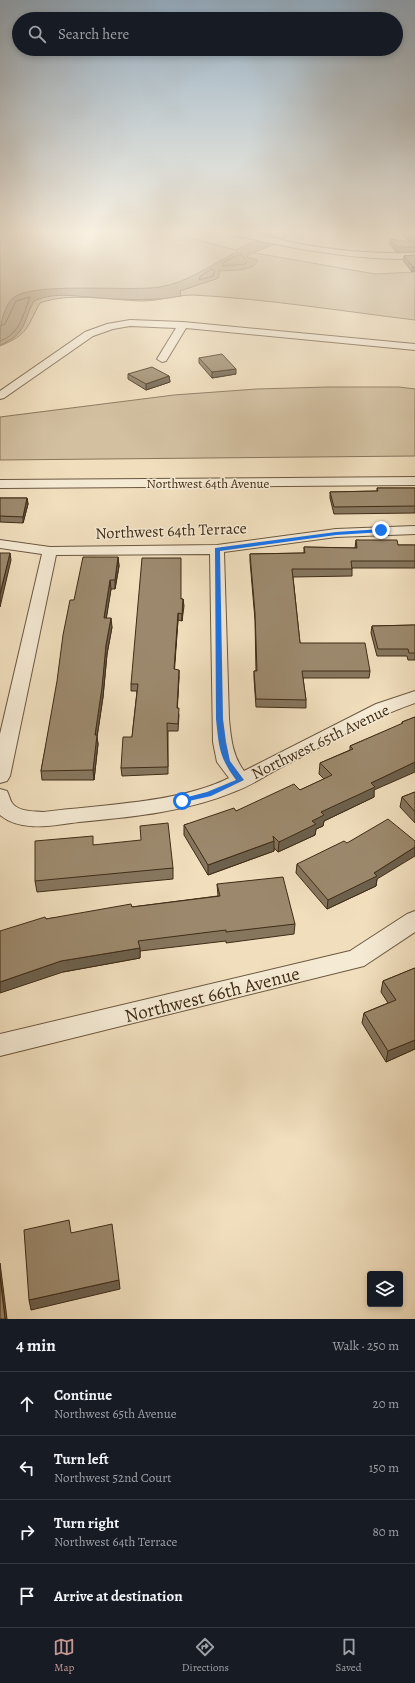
<!DOCTYPE html>
<meta charset="utf-8">
<style>
:root{--surface:#171b24;--page:#242831;--text:#f1f3f6;--muted:#9ea1a6;--line:#363941;--accent:#c59692}
body{margin:0;font-family:Alegreya,serif;background:var(--page);color:var(--text)}
.controls{position:absolute;right:12px;bottom:12px;display:grid;overflow:hidden;border-radius:4px;box-shadow:0 2px 6px #0003}
.controls button{width:36px;height:36px;display:grid;place-items:center;padding:0;border:0;border-bottom:1px solid var(--line);background:var(--surface);color:var(--text);font:20px sans-serif}
.stop{position:absolute;width:12px;height:12px;margin:-9px;border:3px solid #1a73e8;border-radius:50%;background:#fff}
.stop.end{background:#1a73e8;border-color:#fff;box-shadow:0 1px 4px #0008}
.list{margin:0;padding:0;list-style:none}
h2{display:flex;justify-content:space-between;align-items:center;height:52px;margin:0;padding:0 16px;font-size:17px}
h2 small{font-size:13px;font-weight:400;color:var(--muted)}
.list li{display:grid;grid-template-columns:26px 1fr auto;gap:12px;align-items:center;box-sizing:border-box;height:64px;padding:0 16px;border-top:1px solid var(--line)}
.list b{display:block;font-size:15px;white-space:nowrap}
.list p{margin:0;font-size:13px;white-space:nowrap;color:var(--muted)}
.list em{font-size:13px;font-style:normal;color:var(--muted)}
.icon{flex:none;width:22px;height:22px;fill:none;stroke:currentColor;stroke-width:2;stroke-linecap:round;stroke-linejoin:round}
.map{position:relative;flex:none;width:415px;height:1319px;overflow:hidden}
.search{position:absolute;background:var(--surface);box-shadow:0 2px 6px #0003;left:12px;right:12px;top:12px;height:44px;display:flex;align-items:center;gap:10px;box-sizing:border-box;padding:0 14px;border-radius:22px;color:var(--muted);font-size:15px}
.sheet{height:308px;background:var(--surface)}
nav{display:flex;justify-content:space-around;align-items:center;box-sizing:border-box;height:56px;border-top:1px solid var(--line);background:var(--surface);font-size:11px;color:var(--muted)}
nav a{display:grid;justify-items:center;gap:2px}
nav .on{color:var(--accent)}
.map>svg:first-child{display:block}
</style>
<div class="map">
<svg width="415" height="1319" viewBox="0 0 415 1319">
<rect width="100%" height="100%" fill="#f0debd"/>
<filter id="stains"><feTurbulence type="fractalNoise" baseFrequency=".005" numOctaves="4"/><feColorMatrix values="0 0 0 0 .2 0 0 0 0 .09 0 0 0 0 .02 0 0 0 .5 -.17"/></filter>
<radialGradient id="worn" r=".72"><stop offset=".6" stop-color="#630" stop-opacity="0"/><stop offset="1" stop-color="#630" stop-opacity=".3"/></radialGradient>
<!-- green -->
<path fill="#d2c0a1" stroke="#89765c" d="M 0,230 L 158,230 L 232,249 L 375,274 L 415,272 L 415,320 C 341,311 267,299 193,295 C 176,295 159,301 142,301 C 110,300 69,292 40,303 C 26,328 29,334 0,346 Z
M 328,387 L 399,387 L 415,389 L 415,456 L 0,460 L 0,417 L 174,395 L 257,389 Z"/>
<!-- water -->
<path fill="#b4a184" stroke="#867258" d="M 239,230 L 295,230 L 283,239 Z
M 258,240 L 275,244 L 248,255 L 247,257 L 258,260 C 254,272 230,270 219,271 L 219,277 L 216,279 L 180,291 L 181,296 C 155,301 128,300 101,298 C 80,297 55,291 34,301 C 22,323 27,334 0,345 C 0,330 1,311 12,299 C 28,281 131,292 160,287 C 189,282 212,264 237,252 L 237,249 Z"/>
<g fill="none" stroke-linecap="round" stroke-linejoin="round">
<!-- shore -->
<path stroke="#7a664d" stroke-width="1" d="M 241,254 L 247,261 L 246,264 L 223,266 L 223,263 Z
M 212,269 L 215,271 L 213,276 L 199,280 L 200,277 Z
M 0,326 L 5,324 L 16,301 L 30,297 C 23,315 20,334 0,341"/>
<!-- minor casing -->
<g stroke="#6c5840" stroke-width="2">
<path id="minor" d="M 220,230 C 239,227 275,239 295,243 C 335,251 374,254 415,253 L 415,259 C 359,260 306,251 252,239 C 243,237 226,236 220,230 Z
M 130,320 L 183,322 L 415,344 L 415,350 L 186,328 L 166,361 L 162,362 L 157,359 L 176,328 L 130,326 L 113,329 L 93,336 L 4,398 L 0,399 L 0,391 L 85,332 L 107,324 Z
M 415,477 L 415,485 L 0,488 L 0,480 Z
M 415,526 L 415,534 L 336,537 L 224,552 L 229,719 C 231,738 232,755 244,771 L 376,704 L 415,691 L 415,703 C 366,720 322,747 276,770 C 263,777 250,786 236,791 C 186,812 132,817 79,822 C 54,825 22,833 0,815 L 0,789 L 7,791 C 9,795 10,800 12,803 C 19,812 33,811 43,812 C 98,805 180,803 229,778 L 217,762 L 213,742 L 210,554 L 56,555 L 10,776 L 7,781 L 0,783 L 0,734 L 42,554 L 0,548 L 0,540 L 50,547 L 217,545 L 336,529 Z
M 415,911 L 415,932 L 364,966 L 0,1056 L 0,1034 L 350,951 L 407,914 Z"/>
</g>
<!-- minor -->
<use href="#minor" fill="#f5ead4" fill-rule="evenodd"/>
</g>
<!-- wall -->
<path fill="#86765e" stroke="#402c16" d="M 399,230 L 415,230 L 415,252 L 396,252 L 390,244 L 390,239 L 409,242 L 399,231 Z
M 415,255 L 412,272 L 403,260 L 404,256 Z
M 199,358 L 236,374 L 212,378 L 199,363 Z
M 128,374 L 169,376 L 170,382 L 146,390 L 128,379 Z
M 377,488 L 415,488 L 415,513 L 334,514 L 330,498 L 330,492 L 377,491 Z
M 0,498 L 27,498 L 28,504 L 23,523 L 0,522 Z
M 356,540 L 398,545 L 415,545 L 415,568 L 352,568 L 352,576 L 293,577 L 300,643 L 370,671 L 369,678 L 303,678 L 306,700 L 306,708 L 256,707 L 254,678 L 254,671 L 256,671 L 255,620 L 250,561 L 250,554 L 304,553 L 304,547 L 355,548 Z
M 118,557 L 119,566 L 115,589 L 111,589 L 106,618 L 112,627 L 107,654 L 103,697 L 97,737 L 98,744 L 94,780 L 42,780 L 41,771 L 74,600 Z
M 181,599 L 183,599 L 182,621 L 178,620 L 174,669 L 179,677 L 177,708 L 179,715 L 178,731 L 168,731 L 168,774 L 122,776 L 121,768 L 132,737 L 137,691 L 131,691 L 131,684 Z
M 415,625 L 415,660 L 408,660 L 407,656 L 377,656 L 371,633 L 372,626 Z
M 415,717 L 374,790 L 374,797 L 324,821 L 323,826 L 316,829 L 315,835 L 278,852 L 274,848 L 274,851 L 208,875 L 184,835 L 184,825 L 236,811 L 300,790 L 324,779 L 319,774 L 320,763 L 350,750 L 350,746 L 402,724 L 402,722 Z
M 415,792 L 415,823 L 400,807 L 402,797 Z
M 94,845 L 173,868 L 173,879 L 37,892 L 35,881 Z
M 297,864 L 377,879 L 376,886 L 327,909 L 296,873 Z
M 217,884 L 295,924 L 294,934 L 226,943 L 226,941 L 140,951 L 140,958 L 63,972 L 46,919 L 132,907 L 218,896 Z
M 415,968 L 415,1049 L 386,1062 L 362,1023 L 364,1013 L 388,1003 L 381,992 L 383,981 Z"/>
<!-- shaded-wall -->
<path fill="#6d604c" stroke="#402c16" d="M 413,267 L 415,267 L 415,271 L 412,272 Z
M 236,369 L 236,374 L 212,378 L 212,372 Z
M 169,376 L 170,382 L 146,390 L 146,384 Z
M 27,498 L 28,504 L 23,523 L 23,517 Z
M 10,553 L 11,560 L 0,607 L 0,594 Z
M 118,557 L 119,566 L 115,589 L 115,580 Z
M 110,580 L 111,589 L 105,627 L 104,618 Z
M 183,599 L 184,606 L 182,621 L 182,614 Z
M 178,613 L 178,620 L 174,677 L 174,669 Z
M 111,618 L 112,627 L 107,654 L 103,697 L 97,737 L 98,744 L 94,780 L 93,770 L 95,735 L 106,645 Z
M 179,670 L 179,677 L 177,715 L 177,708 Z
M 415,762 L 415,772 L 374,790 L 374,797 L 324,821 L 323,826 L 316,829 L 315,835 L 278,852 L 279,842 L 312,821 L 321,812 L 371,783 Z
M 274,841 L 274,851 L 208,875 L 208,865 Z
M 415,847 L 415,856 L 377,879 L 376,886 L 327,909 L 328,900 L 374,873 Z
M 140,948 L 140,958 L 63,972 L 0,993 L 0,982 L 61,961 Z
M 415,1040 L 415,1049 L 386,1062 L 388,1051 Z
M 0,1263 L 7,1319 L 5,1319 L 0,1276 Z
M 119,1280 L 120,1289 L 31,1310 L 29,1300 Z"/>
<!-- building -->
<path fill="#9c896d" stroke="#402c16" d="M 402,230 L 415,230 L 415,243 Z
M 390,239 L 415,243 L 415,247 L 397,247 Z
M 415,255 L 415,267 L 413,267 L 404,256 Z
M 222,354 L 236,369 L 212,372 L 199,358 Z
M 152,367 L 169,376 L 146,384 L 128,374 Z
M 377,488 L 415,488 L 415,506 L 334,507 L 330,492 L 378,491 Z
M 0,498 L 27,498 L 23,517 L 0,516 Z
M 356,540 L 397,540 L 398,545 L 415,545 L 415,561 L 351,561 L 352,569 L 292,569 L 300,643 L 365,643 L 370,671 L 302,671 L 306,700 L 256,699 L 254,671 L 257,671 L 255,613 L 250,554 L 305,553 L 304,547 L 357,548 Z
M 0,553 L 10,553 L 0,594 Z
M 83,557 L 118,557 L 115,580 L 110,580 L 104,618 L 111,618 L 106,645 L 102,688 L 95,735 L 97,735 L 93,770 L 41,771 L 57,681 L 63,635 L 70,600 L 74,600 Z
M 142,558 L 181,558 L 181,599 L 183,599 L 182,614 L 178,613 L 174,669 L 179,670 L 177,708 L 179,708 L 178,724 L 167,723 L 168,767 L 121,768 L 123,737 L 132,737 L 138,684 L 131,684 Z
M 415,625 L 415,653 L 409,653 L 408,649 L 378,649 L 372,626 Z
M 415,717 L 415,762 L 371,783 L 375,787 L 321,812 L 324,815 L 312,821 L 316,824 L 279,842 L 273,836 L 274,841 L 208,865 L 184,825 L 234,808 L 236,811 L 294,784 L 300,790 L 332,775 L 320,763 L 353,749 L 350,746 L 403,723 L 402,722 Z
M 415,792 L 415,812 L 402,797 Z
M 388,819 L 415,841 L 415,847 L 374,873 L 377,876 L 328,900 L 297,864 L 344,841 L 347,843 Z
M 168,823 L 173,868 L 35,881 L 35,841 L 93,836 L 93,845 L 141,840 L 140,826 Z
M 283,877 L 295,924 L 226,932 L 226,930 L 138,941 L 140,948 L 61,961 L 0,982 L 0,931 L 45,917 L 46,919 L 131,904 L 132,907 L 220,896 L 217,884 Z
M 415,968 L 415,1040 L 388,1051 L 364,1013 L 396,1000 L 383,981 Z
M 69,1220 L 71,1233 L 112,1224 L 119,1280 L 29,1300 L 24,1230 Z
M 0,1276 L 5,1319 L 0,1319 Z"/>
<!-- sky -->
<linearGradient id="sky" x2="0" y2="1"><stop stop-color="#93acc0"/><stop offset="0.56" stop-color="#f8f0e1"/><stop offset="1" stop-color="#f8f0e1" stop-opacity="0"/></linearGradient>
<rect width="415" height="414" fill="url(#sky)"/>
<!-- route -->
<path fill="#1a73e8" d="M 381,529 L 383,532 L 336,535 L 220,551 L 223,719 L 226,742 L 230,761 L 244,780 L 211,796 L 180,803 L 180,799 L 207,792 L 236,780 C 219,757 219,747 216,719 L 215,548 L 336,532 Z"/>
<g text-anchor="middle" stroke-width="3" stroke-linejoin="round" paint-order="stroke">
<!-- far-street labels -->
<g font-size="13" fill="#402c16" stroke="#f5ead4">
<text x="208" y="488">Northwest 64th Avenue</text>
</g>
<!-- street labels -->
<g font-size="16" fill="#402c16" stroke="#f5ead4">
<text transform="translate(171 530) rotate(-2)" y="6">Northwest 64th Terrace</text>
<text transform="translate(320 741) rotate(-26)" y="6">Northwest 65th Avenue</text>
</g>
<!-- near-street labels -->
<g font-size="19" fill="#402c16" stroke="#f5ead4">
<text transform="translate(212 994) rotate(-14)" y="7">Northwest 66th Avenue</text>
</g>
</g>
<rect width="100%" height="100%" filter="url(#stains)"/>
<rect width="100%" height="100%" fill="url(#worn)"/>
</svg>
<div class="controls">
<button><svg class="icon" aria-label="layers" viewBox="0 0 24 24"><path d="M12 4l9 5-9 5-9-5zM3 14l9 5 9-5"/></svg></button>
</div>
<div class="stop" style="left:182px;top:801px"></div>
<div class="stop end" style="left:381px;top:530px"></div>
<div class="search"><svg class="icon" aria-label="search" viewBox="0 0 24 24"><circle cx="10" cy="10" r="6"/><path d="M15 15l6 6"/></svg>Search here</div>
</div>
<section class="sheet">
<h2>4 min<small>Walk · 250 m</small></h2>
<ul class="list">
<li><svg class="icon" aria-label="ahead" viewBox="0 0 24 24"><path d="M12 20V5M6 11l6-6 6 6"/></svg><div><b>Continue</b><p>Northwest 65th Avenue</p></div><em>20 m</em></li>
<li><svg class="icon" aria-label="left" viewBox="0 0 24 24"><path d="M17 20v-9H6M10 6l-5 5 5 5"/></svg><div><b>Turn left</b><p>Northwest 52nd Court</p></div><em>150 m</em></li>
<li><svg class="icon" aria-label="right" viewBox="0 0 24 24"><path d="M7 20v-9h11M14 6l5 5-5 5"/></svg><div><b>Turn right</b><p>Northwest 64th Terrace</p></div><em>80 m</em></li>
<li><svg class="icon" aria-label="arrive" viewBox="0 0 24 24"><path d="M6 21V4h12l-3 4 3 4H6"/></svg><div><b>Arrive at destination</b></div></li>
</ul>
</section>
<nav>
<a class="on"><svg class="icon" aria-label="map" viewBox="0 0 24 24"><path d="M3 6l6-2 6 2 6-2v14l-6 2-6-2-6 2zM9 4v14M15 6v14"/></svg>Map</a>
<a><svg class="icon" aria-label="directions" viewBox="0 0 24 24"><path d="M12 3l9 9-9 9-9-9zM9 14v-3h6M13 9l2 2-2 2"/></svg>Directions</a>
<a><svg class="icon" aria-label="saved" viewBox="0 0 24 24"><path d="M7 4h10v16l-5-4-5 4z"/></svg>Saved</a>
</nav>
